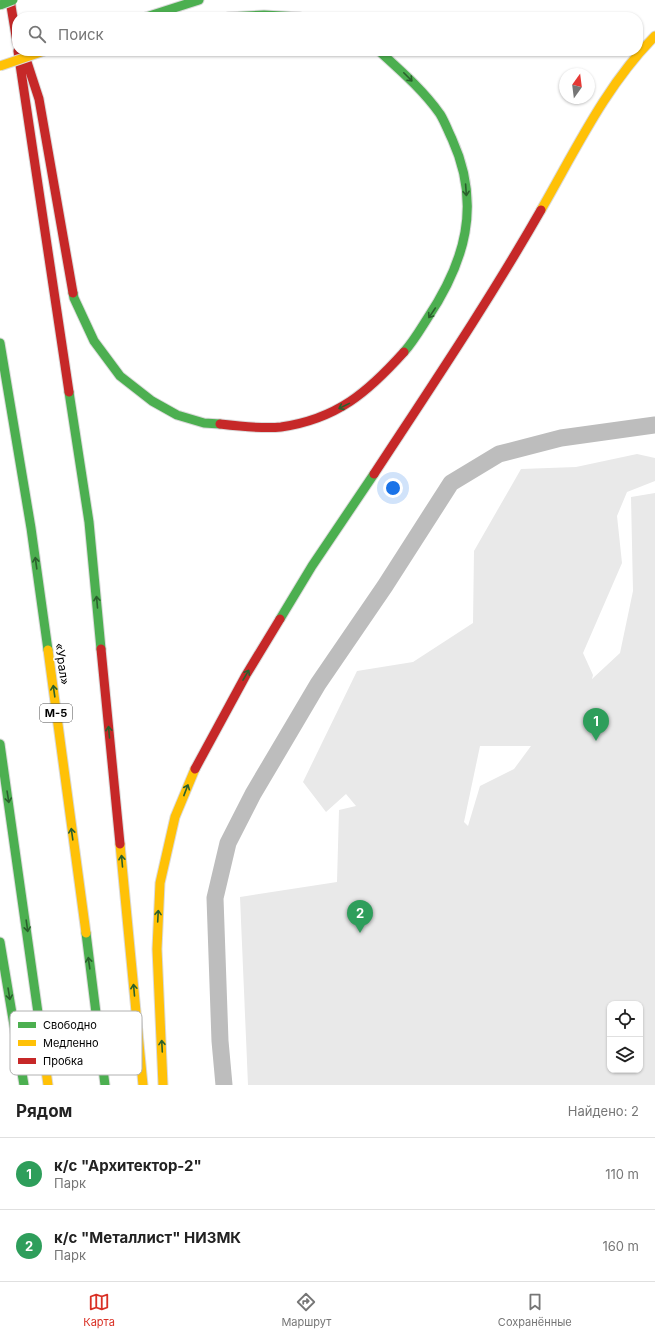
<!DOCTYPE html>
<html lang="ru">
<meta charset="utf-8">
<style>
:root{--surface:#fff;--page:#f6f6f6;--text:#222;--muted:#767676;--line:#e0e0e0;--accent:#d93025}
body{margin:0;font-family:Inter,sans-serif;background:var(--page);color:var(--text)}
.controls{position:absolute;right:12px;bottom:12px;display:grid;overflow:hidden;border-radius:8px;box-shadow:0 1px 3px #0004}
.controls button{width:36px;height:36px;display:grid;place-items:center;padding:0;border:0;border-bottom:1px solid var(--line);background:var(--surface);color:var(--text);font:20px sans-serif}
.compass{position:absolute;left:559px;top:68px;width:36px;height:36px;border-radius:50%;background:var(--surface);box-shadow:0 1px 3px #0004;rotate:14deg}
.you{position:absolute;left:393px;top:488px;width:14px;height:14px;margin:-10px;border:3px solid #fff;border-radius:50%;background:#1a73e8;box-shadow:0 0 0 6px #1a73e833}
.badge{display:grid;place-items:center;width:26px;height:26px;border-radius:50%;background:var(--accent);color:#fff;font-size:13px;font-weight:700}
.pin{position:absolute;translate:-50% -33px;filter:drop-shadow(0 1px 2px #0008)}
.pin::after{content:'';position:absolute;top:21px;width:14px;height:12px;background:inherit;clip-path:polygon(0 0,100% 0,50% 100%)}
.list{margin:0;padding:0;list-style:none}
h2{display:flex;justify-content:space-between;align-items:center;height:52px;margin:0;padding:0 16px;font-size:17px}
h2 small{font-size:13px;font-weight:400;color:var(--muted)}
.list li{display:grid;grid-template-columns:26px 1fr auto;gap:12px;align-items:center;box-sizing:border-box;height:72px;padding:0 16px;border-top:1px solid var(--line)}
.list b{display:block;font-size:15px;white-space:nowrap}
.list p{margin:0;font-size:13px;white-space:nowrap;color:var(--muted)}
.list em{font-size:13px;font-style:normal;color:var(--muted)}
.icon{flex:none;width:22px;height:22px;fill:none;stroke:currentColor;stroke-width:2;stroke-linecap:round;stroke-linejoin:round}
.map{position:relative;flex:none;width:655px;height:1085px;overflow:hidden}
.search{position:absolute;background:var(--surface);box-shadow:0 1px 3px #0004;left:12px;right:12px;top:12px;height:44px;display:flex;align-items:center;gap:10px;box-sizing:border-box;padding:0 14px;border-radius:16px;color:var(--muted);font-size:15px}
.sheet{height:196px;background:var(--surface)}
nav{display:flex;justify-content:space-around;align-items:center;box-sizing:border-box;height:56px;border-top:1px solid var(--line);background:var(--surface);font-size:11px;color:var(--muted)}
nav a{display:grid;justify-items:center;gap:2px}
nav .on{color:var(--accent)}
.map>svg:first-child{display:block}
</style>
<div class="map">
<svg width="655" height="1085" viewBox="0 0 655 1085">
<rect width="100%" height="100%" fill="#fff"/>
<!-- green -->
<path fill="#e9e9e9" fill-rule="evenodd" d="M 637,454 L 655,458 L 655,481 L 627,492 L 617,516 L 622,563 L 583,653 L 593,675 L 592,679 L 620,653 L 633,591 L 631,497 L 655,493 L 655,1085 L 248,1085 L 240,897 L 337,882 L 339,810 L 356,806 L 346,794 L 326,812 L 303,782 L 357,671 L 413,662 L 473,623 L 474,551 L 521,469 L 576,467 ZM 480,746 L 531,746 L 514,769 L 480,786 L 468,826 L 464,822 ZM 610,1004 L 640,1004 L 640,1070 L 610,1070 Z"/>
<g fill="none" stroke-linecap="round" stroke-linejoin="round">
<!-- fast casing -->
<g stroke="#dbdbdb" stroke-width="11">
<path id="fast" d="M 146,17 L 199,0
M 228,17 L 264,15 L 300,17
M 379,51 C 401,71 423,90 440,114 C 445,122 448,131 452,139 C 482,205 465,262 427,319 C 420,330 413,342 404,352
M 73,293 L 74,298 L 94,341 L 120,376 L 152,401 L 177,415 L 204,423 L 220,424
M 0,343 L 31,528 L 48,650
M 69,392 L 89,522 L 101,649
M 280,619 L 312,566 L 374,474
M 0,744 L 40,1027
M 86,933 L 105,1085
M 0,942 L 24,1085"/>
</g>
<!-- slow casing -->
<g stroke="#dbdbdb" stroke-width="11">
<path id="slow" d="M 541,210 C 575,151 606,85 655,36
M 48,650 L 86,933
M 120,844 L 143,1085
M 40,1027 L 48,1085
M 163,1085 L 157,949 L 160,883 L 175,817 L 195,769"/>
</g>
<!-- jam casing -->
<g stroke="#dbdbdb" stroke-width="11">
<path id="jam" d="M 10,0 L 17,42
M 18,51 L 69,392
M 25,56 L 39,99 L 73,293
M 220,424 C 237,426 264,429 281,427 C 337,419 368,392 404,352
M 374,474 C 431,387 489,301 541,210
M 101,649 L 120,844
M 195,769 L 246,675 L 280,619"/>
</g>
<!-- street -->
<path stroke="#bdbdbd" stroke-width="17" d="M 224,1085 L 220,1041 L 215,898 L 228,843 L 253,794 L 318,684 L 385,586 L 451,483 L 499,454 L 561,438 L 655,425"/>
<!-- fast -->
<use href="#fast" stroke="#4caf50" stroke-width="9"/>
<!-- slow -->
<use href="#slow" stroke="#ffc107" stroke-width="9"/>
<!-- jam -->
<use href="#jam" stroke="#c62828" stroke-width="9"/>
<!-- fast-bridge casing -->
<g stroke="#dbdbdb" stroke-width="11" stroke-linecap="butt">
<path id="fast-bridge" d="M 0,5 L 13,0"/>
</g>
<!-- slow-bridge casing -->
<g stroke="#dbdbdb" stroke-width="11" stroke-linecap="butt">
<path id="slow-bridge" d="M 0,66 L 44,51"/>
</g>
<!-- fast-bridge -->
<use href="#fast-bridge" stroke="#4caf50" stroke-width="9"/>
<!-- slow-bridge -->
<use href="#slow-bridge" stroke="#ffc107" stroke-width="9"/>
</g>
<!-- one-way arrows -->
<defs><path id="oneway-shaft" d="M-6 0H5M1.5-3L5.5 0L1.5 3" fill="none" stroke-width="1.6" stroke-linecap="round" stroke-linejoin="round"/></defs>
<g stroke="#2a602c">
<use href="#oneway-shaft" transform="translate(408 77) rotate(45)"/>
<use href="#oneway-shaft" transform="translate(466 190) rotate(86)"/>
<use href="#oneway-shaft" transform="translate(432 313) rotate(124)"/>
<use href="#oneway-shaft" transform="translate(344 406) rotate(154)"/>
<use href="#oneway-shaft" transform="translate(36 563) rotate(-98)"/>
<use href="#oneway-shaft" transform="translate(97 602) rotate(-95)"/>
<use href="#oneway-shaft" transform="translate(246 675) rotate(-60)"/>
<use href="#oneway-shaft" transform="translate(54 691) rotate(-98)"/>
<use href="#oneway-shaft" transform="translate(109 732) rotate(-95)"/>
<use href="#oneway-shaft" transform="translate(186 790) rotate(-69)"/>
<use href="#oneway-shaft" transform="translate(8 797) rotate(81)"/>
<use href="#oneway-shaft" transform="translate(72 834) rotate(-98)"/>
<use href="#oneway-shaft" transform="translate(122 861) rotate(-95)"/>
<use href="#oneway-shaft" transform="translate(158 916) rotate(-87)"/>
<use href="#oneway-shaft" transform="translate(27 926) rotate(82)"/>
<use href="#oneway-shaft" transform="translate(89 963) rotate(-98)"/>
<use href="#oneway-shaft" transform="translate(134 990) rotate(-95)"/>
<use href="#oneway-shaft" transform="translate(9 994) rotate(81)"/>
<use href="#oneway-shaft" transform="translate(162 1046) rotate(-93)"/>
</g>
<g text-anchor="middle" stroke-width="3" stroke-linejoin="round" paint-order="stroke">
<!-- shield labels -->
<rect fill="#fff" stroke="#4c4c4c" stroke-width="1" x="40" y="704" width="32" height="18" rx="3"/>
<g font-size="11" font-weight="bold" fill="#000">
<text x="56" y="717">М-5</text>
</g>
<!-- street labels -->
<g font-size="12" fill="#000" stroke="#fff">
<text transform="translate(62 664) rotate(82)" y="4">«Урал»</text>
</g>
</g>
<!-- legend -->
<rect x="10" y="1011" width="132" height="64" rx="6" fill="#fff" stroke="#b2b2b2" stroke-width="1"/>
<rect x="18" y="1022" width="18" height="6" fill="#4caf50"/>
<rect x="18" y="1040" width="18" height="6" fill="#ffc107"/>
<rect x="18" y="1058" width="18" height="6" fill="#c62828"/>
<g font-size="11" fill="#000">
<text x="43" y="1029">Свободно</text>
<text x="43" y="1047">Медленно</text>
<text x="43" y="1065">Пробка</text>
</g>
</svg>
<div class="controls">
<button><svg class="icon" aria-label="locate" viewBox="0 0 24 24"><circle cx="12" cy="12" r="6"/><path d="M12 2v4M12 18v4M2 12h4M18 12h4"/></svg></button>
<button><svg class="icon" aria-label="layers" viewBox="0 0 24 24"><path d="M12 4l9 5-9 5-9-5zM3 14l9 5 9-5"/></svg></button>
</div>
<svg class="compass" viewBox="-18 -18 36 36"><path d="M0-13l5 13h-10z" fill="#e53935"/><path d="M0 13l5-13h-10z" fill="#767676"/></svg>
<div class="you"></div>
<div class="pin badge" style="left:596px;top:741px;background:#2e9e5b">1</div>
<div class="pin badge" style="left:360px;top:933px;background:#2e9e5b">2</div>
<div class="search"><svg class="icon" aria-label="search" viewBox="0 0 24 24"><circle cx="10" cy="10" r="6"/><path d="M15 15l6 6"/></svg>Поиск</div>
</div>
<section class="sheet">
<h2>Рядом<small>Найдено: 2</small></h2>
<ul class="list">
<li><span class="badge" style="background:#2e9e5b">1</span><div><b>к/с &quot;Архитектор-2&quot;</b><p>Парк</p></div><em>110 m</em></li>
<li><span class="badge" style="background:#2e9e5b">2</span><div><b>к/с &quot;Металлист&quot; НИЗМК</b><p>Парк</p></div><em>160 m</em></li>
</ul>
</section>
<nav>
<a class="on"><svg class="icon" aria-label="map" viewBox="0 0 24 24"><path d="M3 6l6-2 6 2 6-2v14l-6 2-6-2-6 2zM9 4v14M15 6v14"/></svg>Карта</a>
<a><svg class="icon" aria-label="directions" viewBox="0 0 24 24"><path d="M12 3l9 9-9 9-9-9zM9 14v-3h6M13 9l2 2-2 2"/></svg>Маршрут</a>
<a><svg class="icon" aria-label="saved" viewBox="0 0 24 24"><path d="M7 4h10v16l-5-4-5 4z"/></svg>Сохранённые</a>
</nav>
